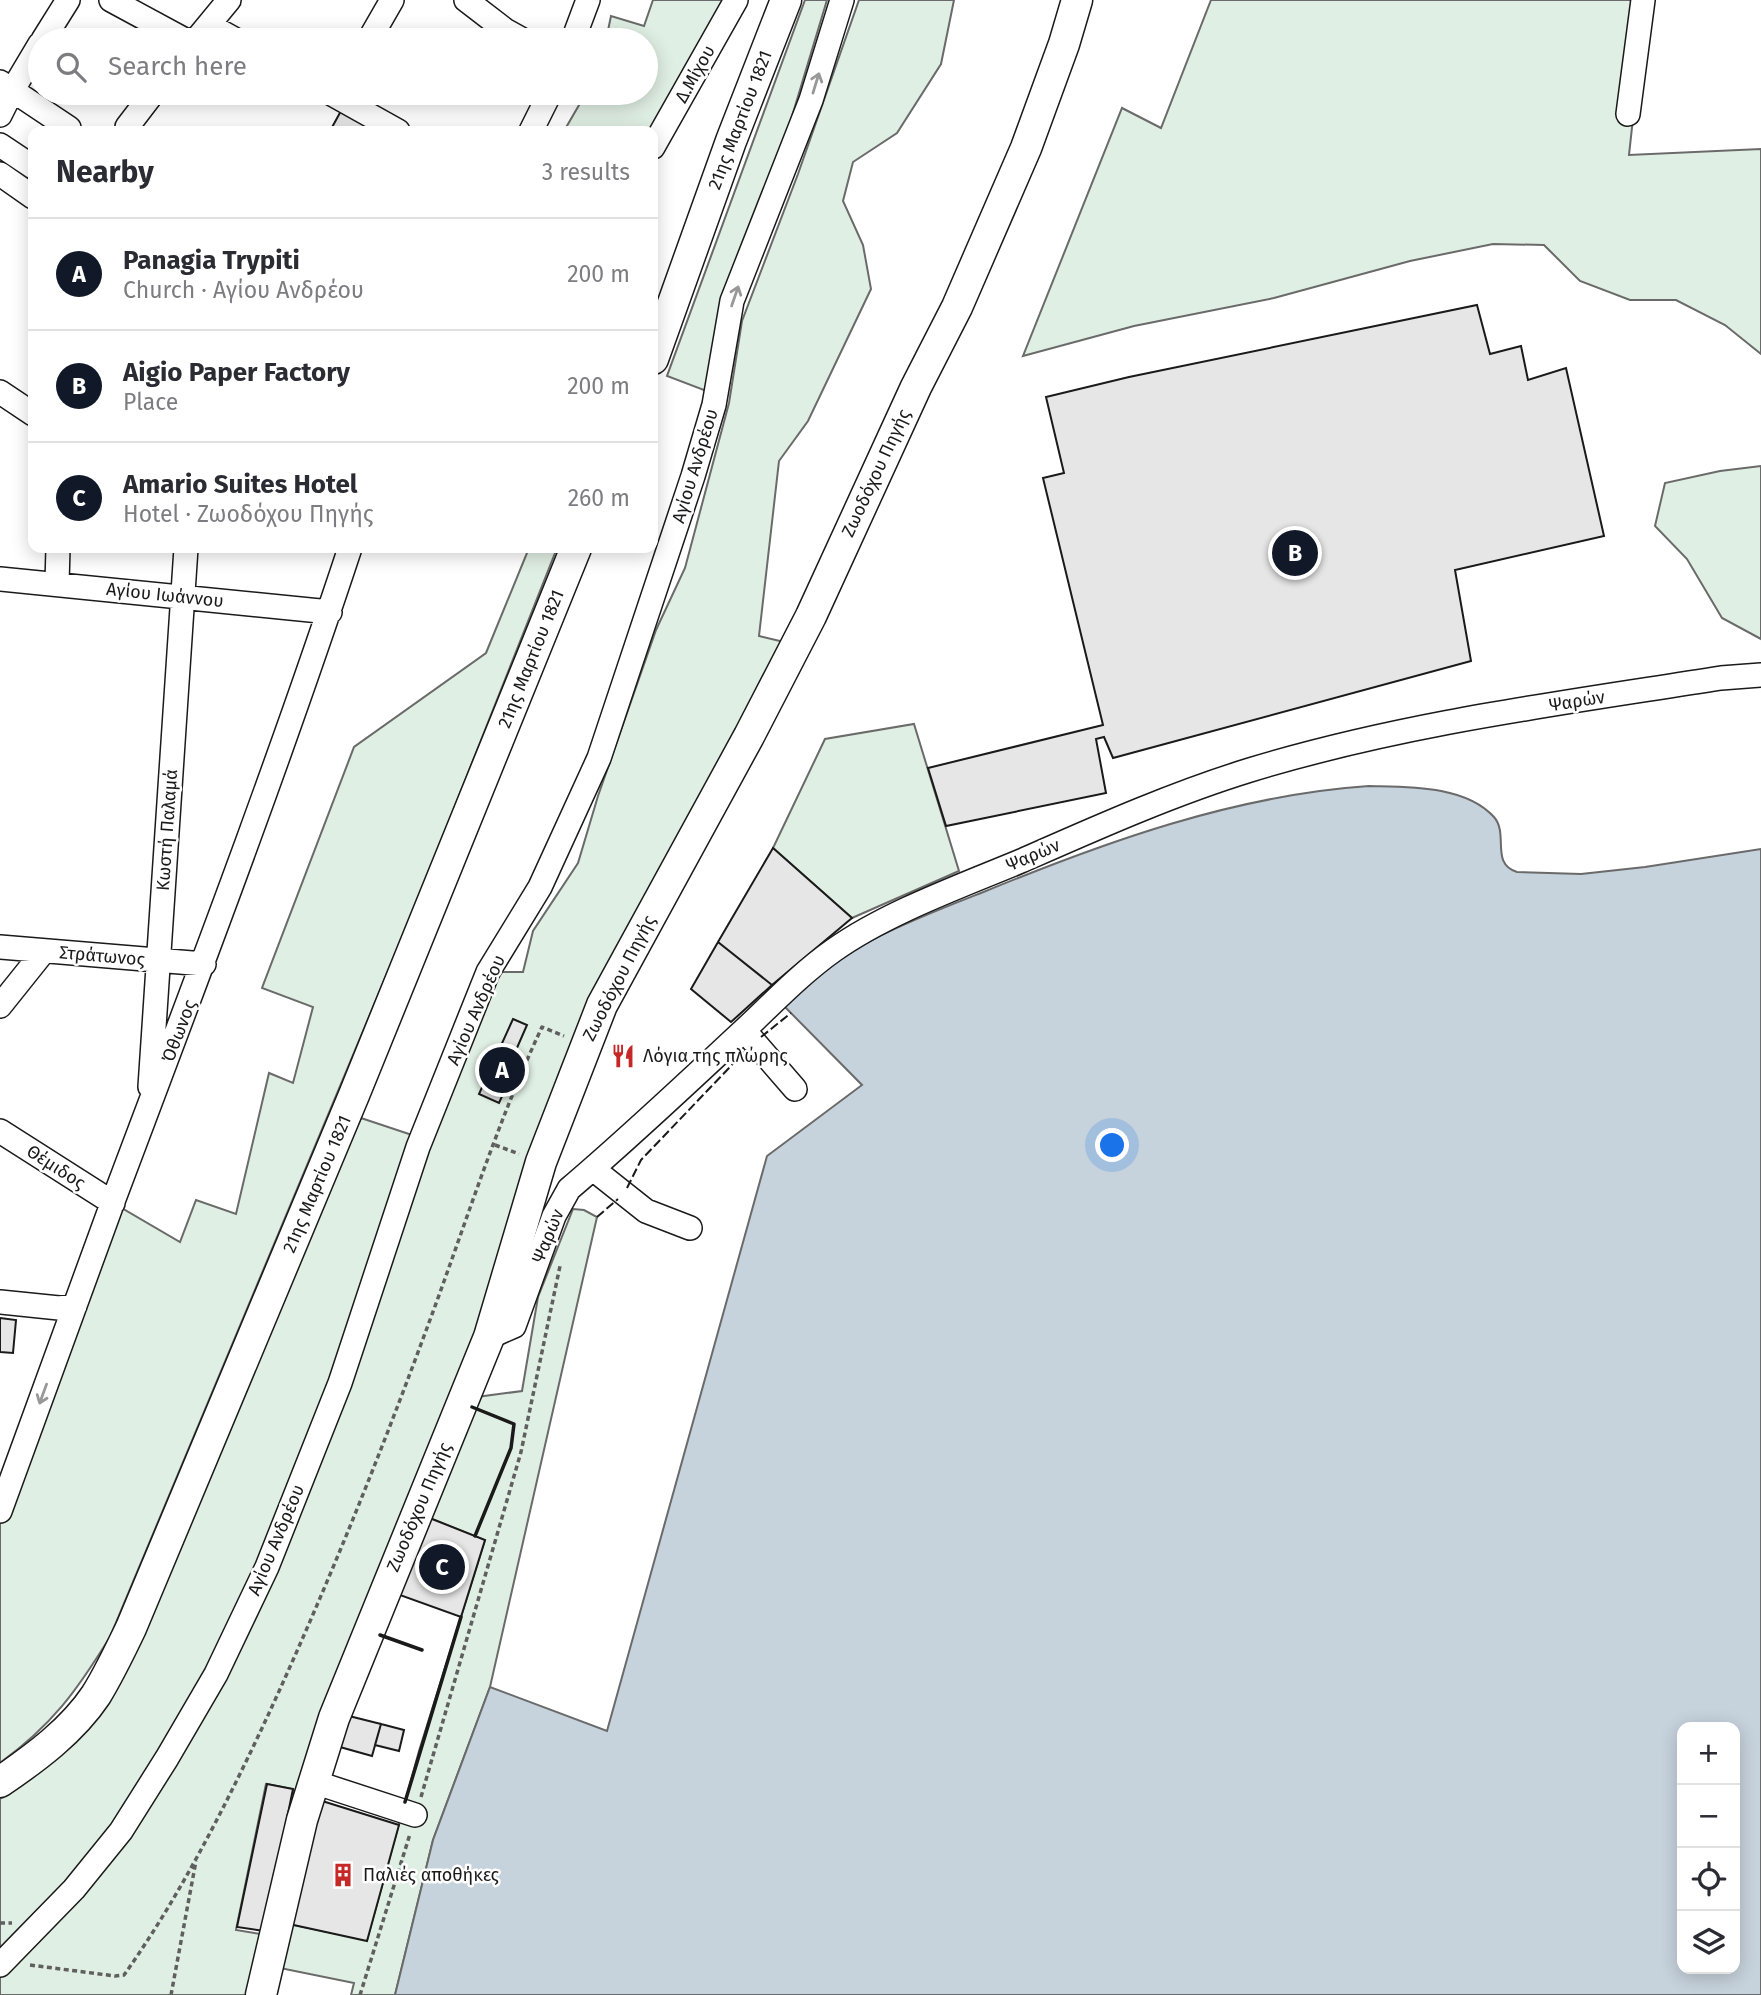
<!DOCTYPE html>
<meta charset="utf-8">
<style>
:root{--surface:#fff;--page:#f2f2f3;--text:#2b2b33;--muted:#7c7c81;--line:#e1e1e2;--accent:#111827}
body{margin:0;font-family:"Fira Sans",sans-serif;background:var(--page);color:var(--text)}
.controls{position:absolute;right:21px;bottom:21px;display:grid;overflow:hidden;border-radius:14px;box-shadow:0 4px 18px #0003}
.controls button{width:63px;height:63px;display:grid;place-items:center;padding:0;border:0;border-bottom:2px solid var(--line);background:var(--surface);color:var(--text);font:35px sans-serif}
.you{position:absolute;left:1113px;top:1146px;width:24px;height:24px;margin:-18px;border:5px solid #fff;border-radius:50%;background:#1a73e8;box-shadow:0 0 0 10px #1a73e833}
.badge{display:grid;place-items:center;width:46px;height:46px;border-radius:50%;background:var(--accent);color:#fff;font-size:23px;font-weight:700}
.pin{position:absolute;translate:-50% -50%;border:4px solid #fff;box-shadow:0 2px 7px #0006}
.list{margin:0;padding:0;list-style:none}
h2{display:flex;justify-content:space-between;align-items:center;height:91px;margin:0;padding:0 28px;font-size:30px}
h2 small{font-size:23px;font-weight:400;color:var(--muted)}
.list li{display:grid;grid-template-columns:46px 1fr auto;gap:21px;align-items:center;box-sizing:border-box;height:112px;padding:0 28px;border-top:2px solid var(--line)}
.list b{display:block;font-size:26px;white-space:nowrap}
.list p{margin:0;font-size:23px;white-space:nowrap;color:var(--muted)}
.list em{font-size:23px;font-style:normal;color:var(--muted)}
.icon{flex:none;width:38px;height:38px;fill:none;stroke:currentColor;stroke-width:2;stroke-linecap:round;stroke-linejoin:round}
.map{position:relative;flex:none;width:1761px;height:1995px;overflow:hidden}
.search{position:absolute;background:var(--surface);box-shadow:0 4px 18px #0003;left:28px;top:28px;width:630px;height:77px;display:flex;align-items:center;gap:18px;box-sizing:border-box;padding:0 24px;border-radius:38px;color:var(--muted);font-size:26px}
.panel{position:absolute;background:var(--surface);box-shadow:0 4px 18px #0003;left:28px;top:126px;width:630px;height:427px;border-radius:14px}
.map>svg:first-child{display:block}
</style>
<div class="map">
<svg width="1761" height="1995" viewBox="0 0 1761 1995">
<rect width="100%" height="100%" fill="#fff"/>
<!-- green -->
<path fill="#e0efe3" stroke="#6a6a6a" stroke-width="2" d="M 653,0 L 725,0 L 650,131 L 564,131 L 586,93 L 646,93 L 646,40 L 606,40 L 611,16 L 644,26 Z
M 805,0 L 827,0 L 709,392 L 667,376 Z
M 859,0 L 954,0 L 941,64 L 897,133 L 853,162 L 843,201 L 863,245 L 871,289 L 808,421 L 779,461 L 759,636 L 784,642 L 580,1026 L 562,1066 L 526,1165 L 479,1329 L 302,1820 L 293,1789 L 266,1784 L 236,1930 L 267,1935 L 252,1995 L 0,1995 L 0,1799 L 44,1764 L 152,1566 L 361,1118 L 430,1141 L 498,972 L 523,972 L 533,931 L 578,863 L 598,796 L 656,630 L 685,568 L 729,403 L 742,321 L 798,174 Z
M 1211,0 L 1646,0 L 1629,155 L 1761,149 L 1761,354 L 1725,325 L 1676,300 L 1630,300 L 1580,281 L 1544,245 L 1493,244 L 1410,261 L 1274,298 L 1134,326 L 1023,356 L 1122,108 L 1161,128 Z
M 1761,466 L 1761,639 L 1722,618 L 1687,559 L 1655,526 L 1665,483 L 1720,471 Z
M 529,548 L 557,548 L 419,897 L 110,1637 C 76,1692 52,1725 0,1763 L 0,1511 L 113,1203 L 180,1242 L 196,1200 L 236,1214 L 269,1073 L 293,1083 L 313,1007 L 262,988 L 354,747 L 486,653 Z
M 914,724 L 959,871 L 852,918 L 773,848 L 825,739 Z
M 573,1209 L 584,1210 L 597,1217 L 490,1687 L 433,1840 L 395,1995 L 351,1995 L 354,1983 L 280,1968 L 289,1924 L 367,1940 L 419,1751 L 485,1540 L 427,1517 L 477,1397 L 522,1391 L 538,1297 Z"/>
<!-- water -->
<path fill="#c6d2dc" stroke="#6a6a6a" stroke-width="2" fill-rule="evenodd" d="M 1369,786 C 1408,787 1465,785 1494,817 C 1509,834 1490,864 1517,872 L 1581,874 L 1645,867 L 1761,849 L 1761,1995 L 395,1995 L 433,1840 L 490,1687 L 607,1731 L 767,1156 L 862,1085 L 783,1005 C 835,949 912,920 981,893 C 1105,842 1235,795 1369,786 ZM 1682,1727 L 1735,1727 L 1735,1969 L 1682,1969 Z"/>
<!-- building -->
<path fill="#e6e6e6" stroke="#1a1a1a" stroke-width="2" d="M 342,109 L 383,131 L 330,131 Z
M 1477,305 L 1490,354 L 1521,346 L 1528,380 L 1566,368 L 1604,536 L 1455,570 L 1471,661 L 1113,758 L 1104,737 L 1096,739 L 1106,793 L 946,826 L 928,768 L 1103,725 L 1043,478 L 1064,473 L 1046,397 L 1129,377 Z
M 773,848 L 852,918 L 772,985 L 718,942 Z
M 718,942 L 772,985 L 731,1022 L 691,989 Z
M 513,1019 L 527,1025 L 513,1057 L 519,1059 L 499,1103 L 479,1094 Z
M 0,1318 L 16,1320 L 13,1353 L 0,1352 Z
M 427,1517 L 485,1540 L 461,1617 L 397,1594 Z
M 349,1716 L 381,1724 L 372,1756 L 340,1747 Z
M 381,1724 L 404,1730 L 399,1751 L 375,1745 Z
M 267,1784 L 293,1789 L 264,1931 L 237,1927 Z
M 319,1800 L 399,1825 L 367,1941 L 289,1924 Z"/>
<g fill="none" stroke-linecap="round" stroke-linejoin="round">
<!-- minor casing -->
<g stroke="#1a1a1a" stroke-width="26">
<path id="minor" d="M 111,0 L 185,40
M 466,0 L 505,30 L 523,40
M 209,25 L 236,40
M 43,40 L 68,0
M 196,40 L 229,0
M 369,40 L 392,0
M 573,40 L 588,0
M 0,82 L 69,128
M 330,93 L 398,131
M 1628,114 L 1643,0
M 0,115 L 12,91 L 40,44
M 127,131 L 127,127 L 153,93
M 531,131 L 550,93
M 0,145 L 33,167
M 653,147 L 736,0
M 0,174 L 33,197
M 0,392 L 33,414
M 0,579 L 330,612
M 57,583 L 58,548
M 0,947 L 204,964
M 0,1006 L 44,951
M 744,1030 L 795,1089
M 150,1087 L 186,548
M 0,1131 L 113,1203
M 593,1169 L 646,1211 L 690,1228
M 0,1302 L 59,1308 L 75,1306
M 489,1337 L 514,1326 L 554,1216 L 569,1189 C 628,1139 685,1085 742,1032 C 772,1004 800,974 834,950 C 886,913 961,886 1021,861 C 1096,828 1172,794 1250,770 C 1404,723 1563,703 1721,678 L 1761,675
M 0,1511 C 38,1409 74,1306 112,1204 C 194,986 277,769 350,548
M 314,1782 L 415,1815
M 0,1965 L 74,1889 L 121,1831 L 167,1758 L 216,1674 L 267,1567 L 340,1383 L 418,1147 L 488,972 L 540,887 L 599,758 L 693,476 L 714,405 L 732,301 L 811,100 L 842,0"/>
</g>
<!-- major casing -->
<g stroke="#1a1a1a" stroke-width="33">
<path id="major" d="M 653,359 L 731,141 L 786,0
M 0,1782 C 35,1758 72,1731 96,1695 C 109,1674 120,1651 131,1628 L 354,1095 L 576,548
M 261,1995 L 302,1820 L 334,1718 L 489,1337 L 541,1162 L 602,1005 L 749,736 L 811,616 L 916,387 L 957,307 L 1026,148 L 1064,44 L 1077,0"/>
</g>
<!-- path -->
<path stroke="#5f5f5f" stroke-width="3.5" stroke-dasharray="5 3.5" stroke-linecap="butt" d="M 509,1080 L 517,1081
M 495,1145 L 519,1154
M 421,1797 L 521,1452 L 560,1266
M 0,1923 L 12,1923
M 30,1965 L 115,1976 L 124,1975 C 181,1895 229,1799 270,1711 C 332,1576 387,1438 438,1298 C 471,1207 501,1114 542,1027 L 564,1036
M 171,1995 L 196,1861
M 360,1995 L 410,1834"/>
<!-- minor -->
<use href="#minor" stroke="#fff" stroke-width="23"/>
<!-- major -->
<use href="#major" stroke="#fff" stroke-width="30"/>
<!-- fence -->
<path stroke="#1a1a1a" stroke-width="2" stroke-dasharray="9 3.5" stroke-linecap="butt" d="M 761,1037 L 791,1013
M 627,1188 L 641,1160 L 750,1046
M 597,1217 L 618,1199"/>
<!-- wall -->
<path stroke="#1a1a1a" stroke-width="3.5" d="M 472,1407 L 514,1424 L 511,1448 L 475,1536
M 380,1635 L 422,1650
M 405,1802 L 461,1617"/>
</g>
<!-- one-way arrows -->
<defs><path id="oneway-shaft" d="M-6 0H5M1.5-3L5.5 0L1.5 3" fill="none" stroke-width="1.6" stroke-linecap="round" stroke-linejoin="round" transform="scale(1.75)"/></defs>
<g stroke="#989898">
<use href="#oneway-shaft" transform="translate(816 83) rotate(-73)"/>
<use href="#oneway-shaft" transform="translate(735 296) rotate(-71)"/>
<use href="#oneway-shaft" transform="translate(43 1394) rotate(110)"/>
</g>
<!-- icons -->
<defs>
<g id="restaurant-bare" transform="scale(1.89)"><path d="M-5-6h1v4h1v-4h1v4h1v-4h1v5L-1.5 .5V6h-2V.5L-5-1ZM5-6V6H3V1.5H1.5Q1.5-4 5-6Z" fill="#c62828" stroke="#fff" stroke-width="2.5" paint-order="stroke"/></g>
<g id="building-bare" transform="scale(1.89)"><path d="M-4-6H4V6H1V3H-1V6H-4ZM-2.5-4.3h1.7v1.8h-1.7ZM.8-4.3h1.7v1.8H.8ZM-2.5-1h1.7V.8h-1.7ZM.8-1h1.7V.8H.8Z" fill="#c62828" stroke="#fff" stroke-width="2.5" paint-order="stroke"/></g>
</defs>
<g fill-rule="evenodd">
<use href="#restaurant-bare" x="623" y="1056"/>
<use href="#building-bare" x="343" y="1875"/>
</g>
<g text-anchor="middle" stroke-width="5" stroke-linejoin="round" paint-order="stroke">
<!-- street labels -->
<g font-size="18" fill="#1a1a1a" stroke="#fff">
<text transform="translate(695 74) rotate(-61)" y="6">Δ.Μίχου</text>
<text transform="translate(740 120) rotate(-69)" y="6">21ης Μαρτίου 1821</text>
<text transform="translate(695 466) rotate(-73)" y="6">Αγίου Ανδρέου</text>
<text transform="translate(876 473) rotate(-65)" y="6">Ζωοδόχου Πηγής</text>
<text transform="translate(165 595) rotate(6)" y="6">Αγίου Ιωάννου</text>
<text transform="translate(531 659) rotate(-68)" y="6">21ης Μαρτίου 1821</text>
<text transform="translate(1577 701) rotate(-9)" y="6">Ψαρών</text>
<text transform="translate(167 830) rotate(-86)" y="6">Κωστή Παλαμά</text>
<text transform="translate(1033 855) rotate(-23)" y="6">Ψαρών</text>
<text transform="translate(102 956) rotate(5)" y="6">Στράτωνος</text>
<text transform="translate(619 978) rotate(-63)" y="6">Ζωοδόχου Πηγής</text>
<text transform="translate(476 1010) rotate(-66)" y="6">Αγίου Ανδρέου</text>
<text transform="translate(179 1031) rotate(-69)" y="6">Όθωνος</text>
<text transform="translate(56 1167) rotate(33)" y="6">Θέμιδος</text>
<text transform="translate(317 1184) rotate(-67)" y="6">21ης Μαρτίου 1821</text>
<text transform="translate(548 1236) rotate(-68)" y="6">Ψαρών</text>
<text transform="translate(419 1507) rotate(-67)" y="6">Ζωοδόχου Πηγής</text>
<text transform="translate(276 1540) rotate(-67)" y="6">Αγίου Ανδρέου</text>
</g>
<!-- poi labels -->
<g font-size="18" fill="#1a1a1a" stroke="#fff" text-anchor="start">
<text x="643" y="1062">Λόγια της πλώρης</text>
<text x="363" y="1881">Παλιές αποθήκες</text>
</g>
</g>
</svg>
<div class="controls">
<button>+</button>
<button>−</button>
<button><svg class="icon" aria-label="locate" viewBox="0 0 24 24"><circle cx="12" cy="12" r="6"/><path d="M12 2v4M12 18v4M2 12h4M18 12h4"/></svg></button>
<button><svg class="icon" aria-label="layers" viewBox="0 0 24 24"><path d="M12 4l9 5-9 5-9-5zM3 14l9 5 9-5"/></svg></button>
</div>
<div class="you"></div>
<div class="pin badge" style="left:502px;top:1070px">A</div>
<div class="pin badge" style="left:1295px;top:553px">B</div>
<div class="pin badge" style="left:442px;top:1567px">C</div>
<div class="search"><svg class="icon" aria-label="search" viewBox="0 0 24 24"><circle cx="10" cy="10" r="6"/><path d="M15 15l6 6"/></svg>Search here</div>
<section class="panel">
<h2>Nearby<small>3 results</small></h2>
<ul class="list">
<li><span class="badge">A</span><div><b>Panagia Trypiti</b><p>Church · Αγίου Ανδρέου</p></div><em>200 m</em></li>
<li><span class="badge">B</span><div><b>Aigio Paper Factory</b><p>Place</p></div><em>200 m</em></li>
<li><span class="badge">C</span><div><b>Amario Suites Hotel</b><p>Hotel · Ζωοδόχου Πηγής</p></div><em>260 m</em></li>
</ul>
</section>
</div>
